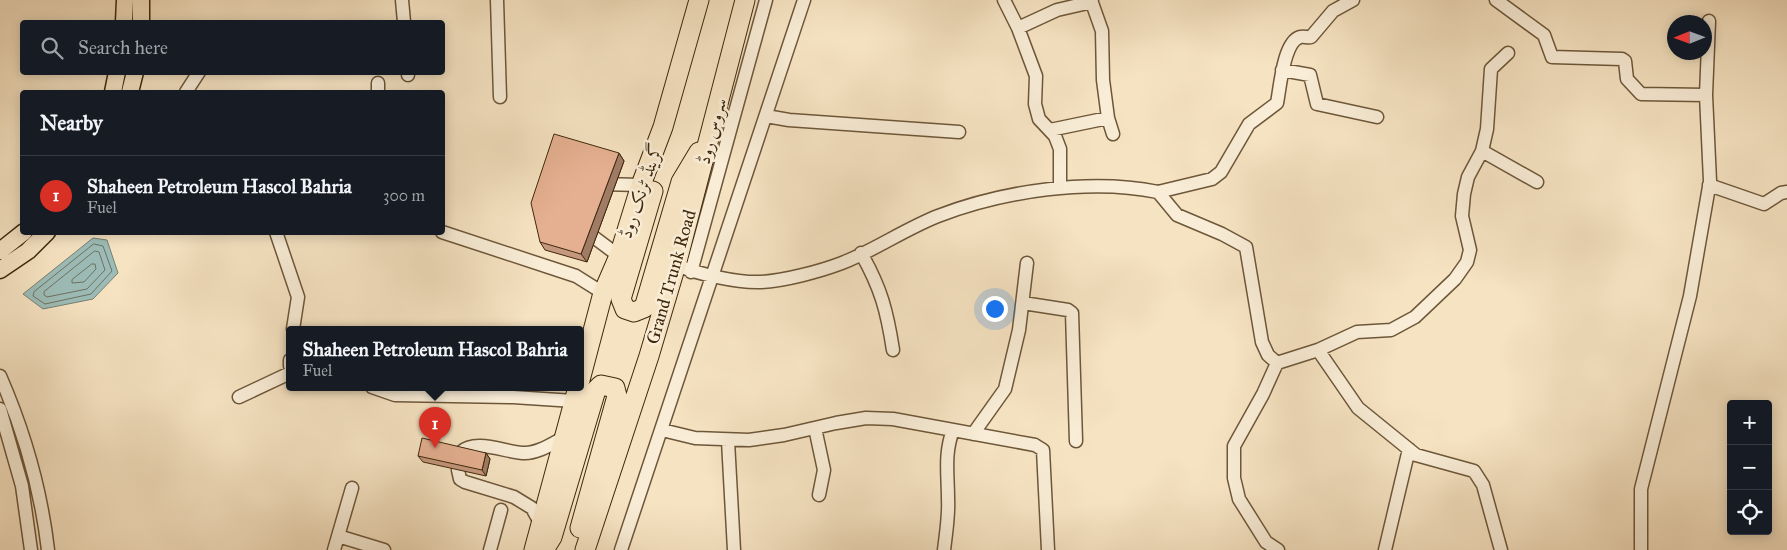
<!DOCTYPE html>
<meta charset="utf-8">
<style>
:root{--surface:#171b24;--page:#20242c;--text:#f1f3f6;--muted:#9ea1a6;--line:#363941;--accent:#d93025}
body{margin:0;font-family:"IM FELL Great Primer",Amiri,serif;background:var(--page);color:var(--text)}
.controls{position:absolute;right:15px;bottom:15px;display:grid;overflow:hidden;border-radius:5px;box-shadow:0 2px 12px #0003}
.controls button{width:45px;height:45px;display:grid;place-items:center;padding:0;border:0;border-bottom:1px solid var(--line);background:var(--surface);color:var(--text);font:25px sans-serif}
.compass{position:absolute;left:1667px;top:15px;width:45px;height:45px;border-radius:50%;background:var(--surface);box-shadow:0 2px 12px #0003;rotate:269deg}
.you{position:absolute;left:994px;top:308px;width:18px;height:18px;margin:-12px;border:4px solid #fff;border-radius:50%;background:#1a73e8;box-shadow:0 0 0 8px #1a73e833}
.badge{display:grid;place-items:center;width:32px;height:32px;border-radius:50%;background:var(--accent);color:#fff;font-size:16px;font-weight:700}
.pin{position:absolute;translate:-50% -41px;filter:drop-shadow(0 1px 2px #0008)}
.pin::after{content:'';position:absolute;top:26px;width:18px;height:15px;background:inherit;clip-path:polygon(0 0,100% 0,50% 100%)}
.popup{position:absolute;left:286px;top:326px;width:298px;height:65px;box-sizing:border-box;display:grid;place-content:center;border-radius:5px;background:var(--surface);filter:drop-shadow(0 1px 4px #0005);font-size:16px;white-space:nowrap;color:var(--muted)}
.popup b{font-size:19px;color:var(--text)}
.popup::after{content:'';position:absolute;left:50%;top:100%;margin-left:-10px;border:10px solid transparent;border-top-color:var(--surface)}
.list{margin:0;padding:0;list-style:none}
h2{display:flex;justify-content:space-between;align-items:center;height:65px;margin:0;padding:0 20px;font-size:21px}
h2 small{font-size:16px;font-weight:400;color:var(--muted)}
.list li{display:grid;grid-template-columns:32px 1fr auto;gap:15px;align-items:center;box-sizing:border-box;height:80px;padding:0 20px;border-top:1px solid var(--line)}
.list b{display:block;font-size:19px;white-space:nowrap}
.list p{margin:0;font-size:16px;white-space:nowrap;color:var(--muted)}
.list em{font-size:16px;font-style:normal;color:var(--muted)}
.icon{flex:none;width:28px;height:28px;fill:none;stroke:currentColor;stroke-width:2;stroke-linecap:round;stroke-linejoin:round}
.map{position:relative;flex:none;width:1787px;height:550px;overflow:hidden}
.search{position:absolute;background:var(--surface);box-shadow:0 2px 12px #0003;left:20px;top:20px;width:425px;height:55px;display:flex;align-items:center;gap:12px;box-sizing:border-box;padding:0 18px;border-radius:5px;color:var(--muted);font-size:19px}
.panel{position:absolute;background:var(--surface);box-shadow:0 2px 12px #0003;left:20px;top:90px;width:425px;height:145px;border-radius:5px}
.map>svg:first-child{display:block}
</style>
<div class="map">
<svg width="1787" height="550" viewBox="0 0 1787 550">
<rect width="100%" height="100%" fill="#f6e3c2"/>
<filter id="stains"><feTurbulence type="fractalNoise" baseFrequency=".004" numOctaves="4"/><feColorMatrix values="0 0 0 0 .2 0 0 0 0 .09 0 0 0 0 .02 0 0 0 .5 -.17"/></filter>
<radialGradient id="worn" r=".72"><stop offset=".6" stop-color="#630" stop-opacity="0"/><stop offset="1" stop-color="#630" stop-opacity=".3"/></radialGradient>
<!-- water -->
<path fill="#9dbdb8" stroke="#778173" d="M 93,238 L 107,240 L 118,273 L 93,299 L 43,309 L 23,294 Z"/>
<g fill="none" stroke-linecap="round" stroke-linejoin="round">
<!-- shore -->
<path stroke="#6e7262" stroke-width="1" d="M 94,244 L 103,246 L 112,271 L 91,294 L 45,304 L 33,296 L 34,292 Z
M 95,251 L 99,252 L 105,270 L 87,289 L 47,297 L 44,295 L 44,292 Z
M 92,264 L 95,264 L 96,269 L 84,282 L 72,283 L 72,280 Z"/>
<!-- minor casing -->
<g stroke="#6d5739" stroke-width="15">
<path id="minor" d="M 402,0 L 404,22
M 497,0 L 500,97
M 1004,0 L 1018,28 L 1036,76 L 1035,104 L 1039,119 L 1055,136 L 1060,149 L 1060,188
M 1091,0 L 1102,31 L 1103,80 L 1108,118 L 1113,134
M 1496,0 L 1544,35 L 1552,57 L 1622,59 L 1625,61 L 1627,79 L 1641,94 L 1706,95
M 1018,28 L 1057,10 L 1092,2
M 1282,70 L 1310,75 L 1317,104 L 1377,117
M 408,72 L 408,75
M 378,83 L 378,92
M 186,92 L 199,72
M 766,116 L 789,120 L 959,132
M 1050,130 L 1108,118
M 1482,151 L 1537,182
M 600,184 L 641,185
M 1709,185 L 1764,204 L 1781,193 L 1787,192
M 1158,192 L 1212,179 L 1221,172 L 1249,124 L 1277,103 C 1280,89 1283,42 1300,37 C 1304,36 1308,38 1311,37 L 1333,11 L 1353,0
M 583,229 L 619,256
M 276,232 L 298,297 L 293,329
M 442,232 L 576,276 L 603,293
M 861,253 C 881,288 887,311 893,350
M 676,265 C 698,274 737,283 761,282 C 784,281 821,271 842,263 C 875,250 905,229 938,216 C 1003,191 1090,178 1158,192 L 1177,215 L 1222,234 L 1246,247 L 1262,342 L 1268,355 L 1277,363
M 691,272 L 766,0
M 1023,303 L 1068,310 L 1072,313 L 1076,441
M 1318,350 L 1358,408 L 1416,455 L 1474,471 L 1483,485 L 1501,550
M 290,360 L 290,366
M 0,376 C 24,431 41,490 48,550
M 372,387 L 395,395 L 513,397 L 574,401
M 239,397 L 290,373
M 0,409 L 22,486 L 31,550
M 815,428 L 824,470 L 819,495
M 662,430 L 695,438 L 749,440 L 784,435 L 836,423 L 866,418 L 893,419 L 1035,445 L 1043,450 L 1048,550
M 973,434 L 1005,389 L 1019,330 L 1027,263
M 728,441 L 734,550
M 461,452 C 476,438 507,453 525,453 C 539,453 553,443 565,437
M 458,470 L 460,479 L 465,482 L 514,497 L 532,508 L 541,524
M 338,536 L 384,550
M 334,550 L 352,488
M 490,550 L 501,510
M 621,550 L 804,0
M 944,550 C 946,533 949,516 948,499 C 948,474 944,454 953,430
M 1278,550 L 1266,542 L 1239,499 L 1234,478 L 1234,446 L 1263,394 L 1277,363 L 1318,350 L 1357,332 L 1391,330 L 1415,317 L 1455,279 L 1467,262 L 1470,250 L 1462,216 L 1464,194 L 1468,177 L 1482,151 L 1487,129 L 1491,69 L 1508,53
M 1385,550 L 1409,449
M 1641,550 L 1641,489 L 1690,296 L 1710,181 L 1706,95 L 1709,21"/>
</g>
<!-- major casing -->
<g stroke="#3f280b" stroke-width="19">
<path id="major" d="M 124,22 L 125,0
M 141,22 L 141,0
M 113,92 L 117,72
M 130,92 L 135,72
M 0,251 L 24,232
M 0,270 L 28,251 L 47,232"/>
</g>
<!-- highway casing -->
<g stroke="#3f280b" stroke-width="21">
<path id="highway" d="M 653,191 L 621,299 L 625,309 L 634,312 L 644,308 L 681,182 L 699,152
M 580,380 L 603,293 L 619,256 L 641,185 L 663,127 L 699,0
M 534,550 L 578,387
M 544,550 L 552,537 L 596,390 L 601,385 L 615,388 L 617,396 L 580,528
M 585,550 L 649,356 L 676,265 L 745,0"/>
</g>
<!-- minor -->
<use href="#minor" stroke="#f9edd7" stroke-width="12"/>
<!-- major -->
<use href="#major" stroke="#f6e3c2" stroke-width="16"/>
<!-- highway -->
<use href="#highway" stroke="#f6e3c2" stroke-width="19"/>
</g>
<!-- wall -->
<path fill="#c5977d" stroke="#3f280b" d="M 619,153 L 624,161 L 587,262 L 545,250 L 540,242 Z
M 486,453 L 490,459 L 486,476 L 423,462 L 418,456 Z"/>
<!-- shaded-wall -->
<path fill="#a07b66" stroke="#3f280b" d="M 619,153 L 624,161 L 587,262 L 581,254 Z
M 486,453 L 490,459 L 486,476 L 482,470 Z"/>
<!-- building -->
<path fill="#e5b091" stroke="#3f280b" d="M 554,134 L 619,153 L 581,254 L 540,242 L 531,203 Z
M 422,438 L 486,453 L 482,470 L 418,456 Z"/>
<g text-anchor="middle" stroke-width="5" stroke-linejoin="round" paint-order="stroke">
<!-- street labels -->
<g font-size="18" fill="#3f280b" stroke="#f9edd7">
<text transform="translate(712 131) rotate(-75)" y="6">سروس روڈ</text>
<text transform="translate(641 191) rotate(-71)" y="6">گرینڈ ٹرنک روڈ</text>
<text transform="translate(671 277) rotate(-74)" y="6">Grand Trunk Road</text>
</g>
</g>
<rect width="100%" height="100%" filter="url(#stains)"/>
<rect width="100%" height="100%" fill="url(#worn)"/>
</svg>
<div class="controls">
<button>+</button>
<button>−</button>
<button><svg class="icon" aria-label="locate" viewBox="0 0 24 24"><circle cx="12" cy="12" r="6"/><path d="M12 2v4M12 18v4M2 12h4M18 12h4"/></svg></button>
</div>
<svg class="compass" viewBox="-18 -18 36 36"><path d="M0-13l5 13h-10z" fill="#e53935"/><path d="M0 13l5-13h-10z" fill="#9ea1a6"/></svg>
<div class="you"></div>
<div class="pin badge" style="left:435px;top:448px">1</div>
<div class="popup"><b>Shaheen Petroleum Hascol Bahria</b>Fuel</div>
<div class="search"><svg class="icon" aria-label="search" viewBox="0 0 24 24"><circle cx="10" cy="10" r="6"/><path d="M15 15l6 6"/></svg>Search here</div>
<section class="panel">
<h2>Nearby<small></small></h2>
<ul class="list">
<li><span class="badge">1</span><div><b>Shaheen Petroleum Hascol Bahria</b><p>Fuel</p></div><em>300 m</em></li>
</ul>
</section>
</div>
